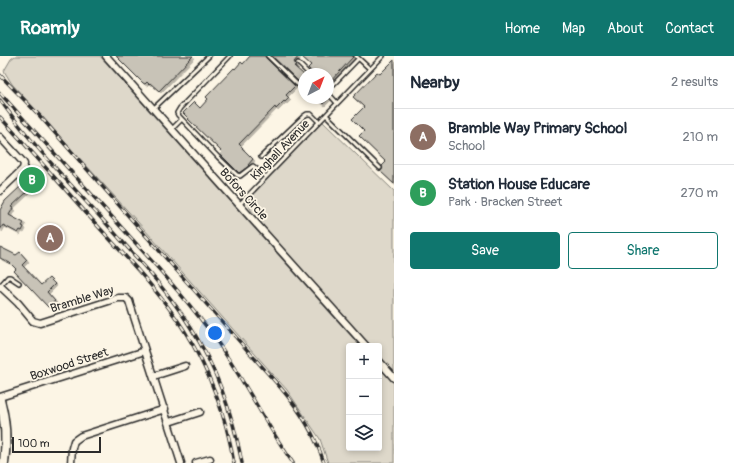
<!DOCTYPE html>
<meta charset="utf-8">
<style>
:root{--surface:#fff;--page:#f2f2f3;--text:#1f2937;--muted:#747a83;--line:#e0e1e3;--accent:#0f766e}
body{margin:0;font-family:Pangolin,sans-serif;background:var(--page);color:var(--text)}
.controls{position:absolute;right:12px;bottom:12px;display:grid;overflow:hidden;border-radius:4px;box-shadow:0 2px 6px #0003}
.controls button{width:36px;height:36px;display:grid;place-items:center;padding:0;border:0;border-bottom:1px solid var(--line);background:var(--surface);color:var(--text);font:20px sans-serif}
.compass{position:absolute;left:298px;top:12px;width:36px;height:36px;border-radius:50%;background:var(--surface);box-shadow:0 2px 6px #0003;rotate:42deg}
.scale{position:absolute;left:12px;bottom:10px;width:89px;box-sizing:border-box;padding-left:4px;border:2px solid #2b2b2b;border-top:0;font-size:11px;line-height:14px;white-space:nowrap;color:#2b2b2b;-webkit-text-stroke:3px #fcf5e5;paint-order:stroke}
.you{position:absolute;left:215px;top:277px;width:14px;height:14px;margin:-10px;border:3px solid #fff;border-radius:50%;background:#1a73e8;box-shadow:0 0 0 6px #1a73e833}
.badge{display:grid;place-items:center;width:26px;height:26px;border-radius:50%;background:var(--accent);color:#fff;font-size:13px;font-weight:700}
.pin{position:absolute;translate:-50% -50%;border:2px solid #fff;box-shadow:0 1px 4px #0006}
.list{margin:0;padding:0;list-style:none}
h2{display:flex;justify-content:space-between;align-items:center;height:52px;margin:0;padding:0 16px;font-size:17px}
h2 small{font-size:13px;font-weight:400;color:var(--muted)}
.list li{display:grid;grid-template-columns:26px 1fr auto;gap:12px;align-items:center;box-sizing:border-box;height:56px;padding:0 16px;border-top:1px solid var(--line)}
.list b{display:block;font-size:15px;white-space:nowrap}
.list p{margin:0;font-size:13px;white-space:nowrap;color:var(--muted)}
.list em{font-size:13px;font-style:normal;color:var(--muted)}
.actions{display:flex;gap:8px;padding:12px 16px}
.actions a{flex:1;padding:9px 0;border:1px solid var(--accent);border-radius:4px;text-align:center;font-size:14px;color:var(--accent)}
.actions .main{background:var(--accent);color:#fff}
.icon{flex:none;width:22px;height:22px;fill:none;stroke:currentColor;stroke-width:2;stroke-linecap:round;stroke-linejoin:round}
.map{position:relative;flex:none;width:394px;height:407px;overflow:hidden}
header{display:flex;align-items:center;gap:24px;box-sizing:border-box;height:56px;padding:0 20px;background:var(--accent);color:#fff}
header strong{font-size:19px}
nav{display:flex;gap:22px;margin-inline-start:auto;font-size:14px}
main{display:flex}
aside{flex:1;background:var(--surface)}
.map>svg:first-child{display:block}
</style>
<header>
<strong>Roamly</strong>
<nav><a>Home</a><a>Map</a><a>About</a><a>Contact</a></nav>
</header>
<main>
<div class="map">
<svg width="394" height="407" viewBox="0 0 394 407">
<defs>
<filter id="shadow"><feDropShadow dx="2" dy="2" stdDeviation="0" flood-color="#0004"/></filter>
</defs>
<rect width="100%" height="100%" fill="#fcf5e5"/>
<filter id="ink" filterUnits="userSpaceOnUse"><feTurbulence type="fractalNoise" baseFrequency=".025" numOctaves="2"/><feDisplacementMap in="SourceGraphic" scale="8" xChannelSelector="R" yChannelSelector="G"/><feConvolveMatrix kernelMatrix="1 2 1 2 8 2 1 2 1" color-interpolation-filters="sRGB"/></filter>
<g filter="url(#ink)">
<!-- green -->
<path fill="#ded8ca" stroke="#84827a" d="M 15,0 L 100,0 L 360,290 L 349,290 L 349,392 L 379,392 L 379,311 L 394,327 L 394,407 L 328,407 L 320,383 L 287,334 L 136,164 L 12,28 L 4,15 L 11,3 Z
M 322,65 L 394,135 L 394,315 L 379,300 L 379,290 L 370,290 L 255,161 C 248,149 246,146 255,135 Z"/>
<!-- building -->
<path fill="#c8c3b7" stroke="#2b2b2b" filter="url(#shadow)" d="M 116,0 L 193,0 L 159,35 L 150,27 L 149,28 L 147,26 L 145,28 L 143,27 Z
M 250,0 L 265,0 L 266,2 L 295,30 L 286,39 L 289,42 L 285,46 L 284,45 L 276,53 L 275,51 L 239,88 L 243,92 L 242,92 L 253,103 L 248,109 L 249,110 L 239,117 L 220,98 L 222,96 L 188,63 L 189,63 L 183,57 L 194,46 L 200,52 L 208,43 L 206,41 L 234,12 L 235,13 L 241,6 L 243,8 Z
M 272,0 L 299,0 L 294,6 L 296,9 L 294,10 L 304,19 L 304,27 L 301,24 L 299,26 Z
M 301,0 L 353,0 L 353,1 L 328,28 L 328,18 L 314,18 L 308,12 L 311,9 Z
M 394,4 L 394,128 L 380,115 L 382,114 L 382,110 L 386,106 L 359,80 L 364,75 L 352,63 L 364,51 L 353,41 L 377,16 L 380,18 Z
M 316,42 L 329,42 L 323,48 Z
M 37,115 L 43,121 L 11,151 L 13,152 L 9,159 L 24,167 L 22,170 L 24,171 L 22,175 L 20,174 L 18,177 L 3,169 L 0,174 L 0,154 L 5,145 Z
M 0,191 L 16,199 L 20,196 L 27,204 L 22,209 L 41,229 L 49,222 L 55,228 L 47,236 L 55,245 L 48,251 L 14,215 L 16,213 L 10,207 L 0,202 Z"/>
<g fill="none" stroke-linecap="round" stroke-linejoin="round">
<!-- service casing -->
<g stroke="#2b2b2b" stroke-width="6">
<path id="service" d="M 230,0 L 180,52 L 177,57 L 178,59 L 218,101 L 237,119 L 240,120 L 253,110 L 266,121
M 268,0 L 297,28
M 356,0 L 370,13
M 298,7 L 309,18
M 328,34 L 358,3
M 328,37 L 337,47
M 153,53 L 209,0
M 326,59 L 380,112
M 171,74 L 181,64
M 261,101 L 304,60 L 307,58 L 311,58 L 319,66
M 239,149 L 383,0
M 0,230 L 8,221 L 10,221 L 19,227"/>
</g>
<!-- minor casing -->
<g stroke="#2b2b2b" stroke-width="9">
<path id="minor" d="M 106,0 L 366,290
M 0,81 L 22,105 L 24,108 L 23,113 L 0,135
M 0,230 L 18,247 L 33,265 L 40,267 L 118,242 L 126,242 L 129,245 L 181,407
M 379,305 L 394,322
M 154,320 L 185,310
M 0,341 L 145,295
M 169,366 L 200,356
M 71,407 L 72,392 L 74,385 L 81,380 L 165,353
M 196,407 L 210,403"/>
</g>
<!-- tertiary casing -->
<g stroke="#2b2b2b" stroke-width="11">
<path id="tertiary" d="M 0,344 C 6,365 7,385 4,407"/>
</g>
<!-- service -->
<use href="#service" stroke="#fcf5e5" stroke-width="3"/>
<!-- minor -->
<use href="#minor" stroke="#fcf5e5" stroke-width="6"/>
<!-- tertiary -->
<use href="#tertiary" stroke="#fcf5e5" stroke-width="8"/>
<!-- rail casing -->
<g stroke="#2b2b2b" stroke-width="3.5">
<path id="rail" d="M 0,19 L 39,59 L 280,331 C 300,354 315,378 324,407
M 0,37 C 41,82 81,127 122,172 C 152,205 182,238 209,274 C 240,316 263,364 293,407
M 0,44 C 36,94 80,138 121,184 C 146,212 171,240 191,272 C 217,313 233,359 242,407
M 0,61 C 32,96 64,132 95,167 C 126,201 159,235 184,274 C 210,315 226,360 234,407"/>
</g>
<!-- rail -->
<use href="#rail" stroke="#fcf5e5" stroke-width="2" stroke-dasharray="6" stroke-linecap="butt"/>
</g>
</g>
<g text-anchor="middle" stroke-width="3.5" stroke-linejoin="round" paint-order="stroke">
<!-- street labels -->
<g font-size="12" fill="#2b2b2b" stroke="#fcf5e5">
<text transform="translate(280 94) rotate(-46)" y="4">Kinghall Avenue</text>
<text transform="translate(244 138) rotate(48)" y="4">Bofors Circle</text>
<text transform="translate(82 243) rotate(-17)" y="4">Bramble Way</text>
<text transform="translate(69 308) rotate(-18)" y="4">Boxwood Street</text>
</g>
</g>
</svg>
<div class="controls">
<button>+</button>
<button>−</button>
<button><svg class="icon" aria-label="layers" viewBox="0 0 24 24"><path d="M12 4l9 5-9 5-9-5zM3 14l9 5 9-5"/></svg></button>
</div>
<svg class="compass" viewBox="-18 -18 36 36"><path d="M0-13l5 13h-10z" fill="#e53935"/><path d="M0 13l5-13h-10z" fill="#747a83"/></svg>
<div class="scale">100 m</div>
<div class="you"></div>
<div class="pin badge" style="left:50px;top:182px;background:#8d6e63">A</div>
<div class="pin badge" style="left:32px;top:124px;background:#2e9e5b">B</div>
</div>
<aside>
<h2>Nearby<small>2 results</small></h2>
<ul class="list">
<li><span class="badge" style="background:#8d6e63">A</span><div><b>Bramble Way Primary School</b><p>School</p></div><em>210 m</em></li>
<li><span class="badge" style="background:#2e9e5b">B</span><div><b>Station House Educare</b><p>Park · Bracken Street</p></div><em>270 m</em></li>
</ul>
<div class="actions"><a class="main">Save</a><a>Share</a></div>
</aside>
</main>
